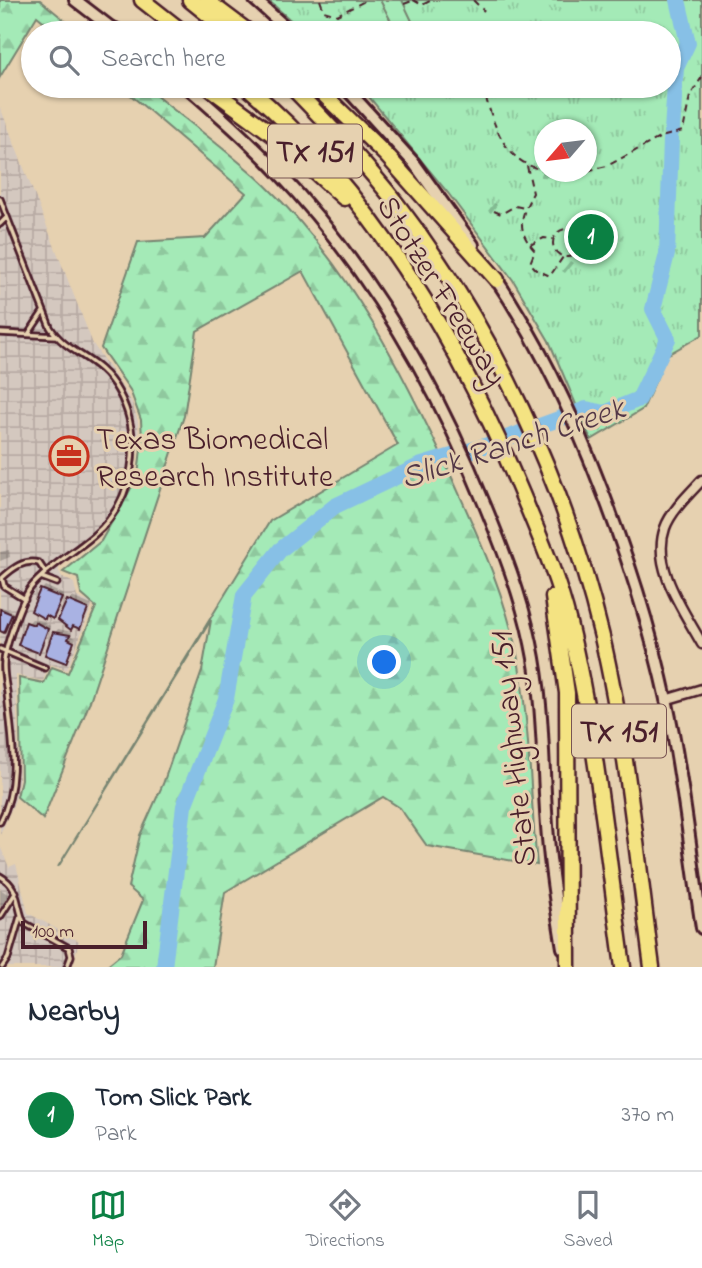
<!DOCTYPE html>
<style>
:root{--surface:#fff;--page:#f2f2f3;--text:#1f2937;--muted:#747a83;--line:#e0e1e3;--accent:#0b8043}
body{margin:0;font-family:"Indie Flower",sans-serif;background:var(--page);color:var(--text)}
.compass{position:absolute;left:534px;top:119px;width:63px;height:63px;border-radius:50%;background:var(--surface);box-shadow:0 2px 5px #0004;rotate:242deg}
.scale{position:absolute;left:21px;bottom:18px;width:126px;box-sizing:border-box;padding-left:7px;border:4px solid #4a1f2b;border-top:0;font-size:19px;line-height:24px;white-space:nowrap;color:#4a1f2b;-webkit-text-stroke:5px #e6d1b0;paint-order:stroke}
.you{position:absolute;left:385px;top:663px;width:24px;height:24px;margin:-18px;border:5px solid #fff;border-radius:50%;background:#1a73e8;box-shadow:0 0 0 10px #1a73e833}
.badge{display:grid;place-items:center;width:46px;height:46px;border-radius:50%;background:var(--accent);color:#fff;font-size:23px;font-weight:700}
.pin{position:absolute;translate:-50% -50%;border:4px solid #fff;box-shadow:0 2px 7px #0006}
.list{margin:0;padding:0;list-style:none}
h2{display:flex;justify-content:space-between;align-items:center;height:91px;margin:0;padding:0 28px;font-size:30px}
h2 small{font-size:23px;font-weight:400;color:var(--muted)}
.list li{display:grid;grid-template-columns:46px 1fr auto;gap:21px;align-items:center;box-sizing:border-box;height:112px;padding:0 28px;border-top:2px solid var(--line)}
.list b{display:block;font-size:26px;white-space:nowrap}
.list p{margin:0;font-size:23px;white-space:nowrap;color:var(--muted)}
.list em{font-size:23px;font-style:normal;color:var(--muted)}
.icon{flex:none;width:38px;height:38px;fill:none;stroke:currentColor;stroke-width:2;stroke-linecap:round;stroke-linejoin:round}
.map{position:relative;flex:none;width:702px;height:967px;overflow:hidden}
.search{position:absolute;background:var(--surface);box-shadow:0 2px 5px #0004;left:21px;right:21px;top:21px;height:77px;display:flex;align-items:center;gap:18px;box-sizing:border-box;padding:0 24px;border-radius:38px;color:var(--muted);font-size:26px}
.sheet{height:203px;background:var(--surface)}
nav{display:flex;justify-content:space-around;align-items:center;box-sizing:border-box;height:98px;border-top:2px solid var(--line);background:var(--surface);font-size:19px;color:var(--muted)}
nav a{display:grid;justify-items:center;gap:4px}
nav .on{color:var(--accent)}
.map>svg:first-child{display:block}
</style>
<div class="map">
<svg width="702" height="967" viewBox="0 0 702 967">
<defs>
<pattern id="industrial-grid" width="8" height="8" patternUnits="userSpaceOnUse" patternTransform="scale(1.75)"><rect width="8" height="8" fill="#d4c8bf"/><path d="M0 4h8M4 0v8" fill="none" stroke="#b8aba4"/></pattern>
<pattern id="grass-tufts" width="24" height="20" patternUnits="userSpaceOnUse" patternTransform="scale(1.75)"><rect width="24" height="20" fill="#a4eab7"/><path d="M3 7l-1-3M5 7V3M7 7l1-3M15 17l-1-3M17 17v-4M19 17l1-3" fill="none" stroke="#8fc89e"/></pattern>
<pattern id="forest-firs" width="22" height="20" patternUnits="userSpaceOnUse" patternTransform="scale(1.75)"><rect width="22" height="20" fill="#a4eab7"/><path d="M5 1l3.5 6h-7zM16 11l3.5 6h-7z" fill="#8fc89e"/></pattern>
</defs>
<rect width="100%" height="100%" fill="#e6d1b0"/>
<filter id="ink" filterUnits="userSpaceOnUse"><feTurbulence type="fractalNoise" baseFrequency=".0143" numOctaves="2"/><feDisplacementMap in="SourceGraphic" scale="14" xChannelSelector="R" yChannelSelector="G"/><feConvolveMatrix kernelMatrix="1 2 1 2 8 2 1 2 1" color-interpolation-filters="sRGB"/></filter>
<g filter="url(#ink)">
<!-- industrial -->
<path fill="url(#industrial-grid)" d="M 0,107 L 93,344 L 132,402 L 138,421 L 139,439 L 135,473 L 109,523 L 99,537 L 59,563 L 59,571 L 62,577 L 74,583 L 77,597 L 93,604 L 67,670 L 50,664 L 43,681 L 16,675 L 19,778 L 15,800 L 0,835 Z
M 0,846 L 9,867 L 16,864 L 28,913 L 79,941 L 72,967 L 0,967 Z"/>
<!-- grass -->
<path fill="url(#grass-tufts)" stroke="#778471" stroke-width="2" fill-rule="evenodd" d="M 268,0 L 702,0 L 702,335 L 667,355 L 643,409 L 591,440 L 549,341 L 513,280 L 448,193 L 360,86 L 669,86 L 669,33 L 305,33 ZM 544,130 L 586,130 L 586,172 L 544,172 Z"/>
<!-- forest -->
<path fill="url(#forest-firs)" stroke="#778471" stroke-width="2" d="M 0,0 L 40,0 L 80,33 L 58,33 L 37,16 L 0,77 Z
M 120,86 L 144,86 C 183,118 226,149 263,183 C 350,265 404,374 453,480 C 478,536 505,594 517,654 C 530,723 530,795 537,865 L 427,846 L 400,808 L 383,797 L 225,892 L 213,967 L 105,967 L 121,954 L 143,900 L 128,887 L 140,835 L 163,784 L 202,671 L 211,620 L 58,867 L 270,521 L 398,445 L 303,271 L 197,331 L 184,416 L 89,704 L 43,819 L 17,797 L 21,779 L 19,678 L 44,683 L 52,667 L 68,673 L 96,607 L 81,594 L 78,578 L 63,572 L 101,541 L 138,476 L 142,439 L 141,420 L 130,390 L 101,348 L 138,242 L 205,238 L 246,193 Z"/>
<!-- pitch -->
<path fill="#a4eab7" stroke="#778471" stroke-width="2" d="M 380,0 L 402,0 L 412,21 L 395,29 Z"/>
<!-- shadow -->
<path fill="#0003" d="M 543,171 L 568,175 L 568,178 L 540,177 Z
M 494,203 L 497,205 L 491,213 L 488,211 Z
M 570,261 L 573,263 L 565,273 L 562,271 Z
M 9,550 L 10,557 L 0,561 L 0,552 Z
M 45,586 L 64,595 L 53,617 L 47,614 L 44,617 L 41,590 Z
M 72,597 L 91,605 L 79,627 L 68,601 Z
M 2,607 L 13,612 L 5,629 L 0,629 Z
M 32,619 L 45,621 L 44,623 L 50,626 L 39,651 L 28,623 Z
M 58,629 L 72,632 L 71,636 L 76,638 L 65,661 L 55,633 Z
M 0,889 L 9,895 L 0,908 Z"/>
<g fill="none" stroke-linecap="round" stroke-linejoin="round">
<!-- river -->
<path stroke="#87c0e6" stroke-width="16" d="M 672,131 L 676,68 L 688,43 L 678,0
M 164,967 L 184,806 L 226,699 L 244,595 L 280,550 L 335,506 L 419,466 L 482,447 L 586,409 L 605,413 L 639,399 L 668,339 L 653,309 L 667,254 L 671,140"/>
</g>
<!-- building -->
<path fill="#a9b2e3" stroke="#4a1f2b" stroke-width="2" d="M 40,589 L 62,598 L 53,619 L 46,615 L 45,619 L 31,611 Z
M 67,600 L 88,609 L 80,629 L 73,626 L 71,630 L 58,620 Z
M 0,609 L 12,614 L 4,633 L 0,631 Z
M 26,622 L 34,625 L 35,622 L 48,629 L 39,653 L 18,645 Z
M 53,632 L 70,635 L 68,639 L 74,642 L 66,663 L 45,655 Z"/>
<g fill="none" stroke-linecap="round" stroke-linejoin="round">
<!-- lane casing -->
<g stroke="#4a1f2b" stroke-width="9">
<path id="lane" d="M 0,199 L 50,327 C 67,355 99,356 118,391 C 144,437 135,501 93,536 C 73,553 49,566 32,586 C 22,597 8,640 5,655 C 2,666 5,681 7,692 C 11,736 22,781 0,822
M 0,224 L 7,217
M 0,333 L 56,336
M 29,333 L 43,312
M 41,577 L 57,583
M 25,599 L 4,586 L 2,578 C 13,568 24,559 39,563 L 45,572
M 0,649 L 45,668
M 0,876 C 20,887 16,905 24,923 L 69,948 L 71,956 L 67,967
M 0,917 L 16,892
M 2,967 L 8,958 L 20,917"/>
</g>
<!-- street casing -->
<g stroke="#4a1f2b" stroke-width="13">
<path id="street" d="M 702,480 C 690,493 671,511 665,528 C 651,567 684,611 702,644
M 665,700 L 702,689"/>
</g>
<!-- secondary casing -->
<g stroke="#4a1f2b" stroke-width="16">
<path id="secondary" d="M 75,0 L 118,33
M 255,0 L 292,33
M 186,86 C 218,114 250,142 279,173 C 369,268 435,382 484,503 C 503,549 521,595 531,643 C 545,708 542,773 548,838 C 551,875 557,912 563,948
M 344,86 L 414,163 L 473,245
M 494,276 C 576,395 646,591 673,733 C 685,798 692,863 702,928"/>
</g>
<!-- highway casing -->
<g stroke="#4a1f2b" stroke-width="19">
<path id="highway" d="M 142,0 L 184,33
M 190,0 L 231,33
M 206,0 L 250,33
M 114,30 L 119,33
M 207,86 L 275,136 L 344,198
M 246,86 C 372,192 459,343 522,494 C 539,535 558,578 569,623 C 596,735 607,852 623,967
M 291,86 C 328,124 364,162 397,204 C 494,329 565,483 602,637 C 627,745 637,857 652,967
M 315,86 L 387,156 L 497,280
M 553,597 L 567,693 L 568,967"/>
</g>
<!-- path -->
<path stroke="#4a1f2b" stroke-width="2" stroke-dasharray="7 5" stroke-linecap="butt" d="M 320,0 L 324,11 L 337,15 L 367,0
M 413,0 L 422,5 L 432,0
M 473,0 L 484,11
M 404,4 L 412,1
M 482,86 C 494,122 501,162 544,170
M 527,166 L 533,193 C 520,217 516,230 535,251 L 530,263 L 537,270 L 550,276 L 563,257
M 552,172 L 573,174 L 607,166 L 661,137 L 683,131 L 690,96 L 702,77
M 494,211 L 501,214 L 515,206 L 525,208
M553 243a14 14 0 1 1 28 0a14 14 0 1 1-28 0Z
M 530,245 L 544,238 L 553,239"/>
<!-- lane -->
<use href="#lane" stroke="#e6d1b0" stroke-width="3.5"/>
<!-- street -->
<use href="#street" stroke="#e6d1b0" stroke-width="8"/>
<!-- secondary -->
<use href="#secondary" stroke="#e6d1b0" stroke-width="10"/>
<!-- highway -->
<use href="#highway" stroke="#f4e382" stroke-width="14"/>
</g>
</g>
<!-- icons -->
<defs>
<g id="office-ring" transform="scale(2.0125)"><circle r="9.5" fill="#e6d1b0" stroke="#c8321e" stroke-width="1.5"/><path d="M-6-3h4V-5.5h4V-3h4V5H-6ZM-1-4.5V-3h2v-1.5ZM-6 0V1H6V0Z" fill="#c8321e"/></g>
</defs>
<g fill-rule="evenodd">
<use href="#office-ring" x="69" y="456"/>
</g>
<g text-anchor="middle" stroke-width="6" stroke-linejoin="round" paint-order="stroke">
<!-- shield labels -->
<g fill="#e6d1b0" stroke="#795453" stroke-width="2">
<rect x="268" y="124.5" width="94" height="53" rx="5"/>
<rect x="572" y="704.5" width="94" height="53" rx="5"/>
</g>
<g font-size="30" font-weight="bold" fill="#4a1f2b">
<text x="315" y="161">TX 151</text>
<text x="619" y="741">TX 151</text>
</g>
<!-- street labels -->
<g font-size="32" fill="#4a1f2b" stroke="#e6d1b0">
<text transform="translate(443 290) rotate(58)" y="11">Stotzer Freeway</text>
<text transform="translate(512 749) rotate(-96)" y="11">State Highway 151</text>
</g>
<!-- poi labels -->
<g font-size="32" fill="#4a1f2b" stroke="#e6d1b0" text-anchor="start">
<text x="96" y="449">Texas Biomedical<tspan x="96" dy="37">Research Institute</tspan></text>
</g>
<!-- water labels -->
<g font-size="33" font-style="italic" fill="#533747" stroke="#e6d1b0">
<text transform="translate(512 441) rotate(-18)" y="12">Slick Ranch Creek</text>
</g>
</g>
</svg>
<svg class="compass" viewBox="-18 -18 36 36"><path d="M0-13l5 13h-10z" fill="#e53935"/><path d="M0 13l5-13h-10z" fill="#747a83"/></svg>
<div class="scale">100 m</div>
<div class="you"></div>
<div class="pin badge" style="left:591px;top:237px">1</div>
<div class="search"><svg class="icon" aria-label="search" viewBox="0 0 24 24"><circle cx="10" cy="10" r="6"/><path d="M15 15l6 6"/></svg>Search here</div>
</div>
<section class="sheet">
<h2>Nearby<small></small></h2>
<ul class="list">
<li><span class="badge">1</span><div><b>Tom Slick Park</b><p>Park</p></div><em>370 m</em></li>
</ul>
</section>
<nav>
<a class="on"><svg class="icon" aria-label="map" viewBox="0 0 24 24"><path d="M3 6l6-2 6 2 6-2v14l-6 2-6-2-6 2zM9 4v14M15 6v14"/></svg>Map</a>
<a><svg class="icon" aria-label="directions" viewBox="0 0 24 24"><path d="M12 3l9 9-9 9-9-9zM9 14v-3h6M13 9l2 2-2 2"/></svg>Directions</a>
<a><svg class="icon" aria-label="saved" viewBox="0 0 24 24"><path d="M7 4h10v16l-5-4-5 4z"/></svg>Saved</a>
</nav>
